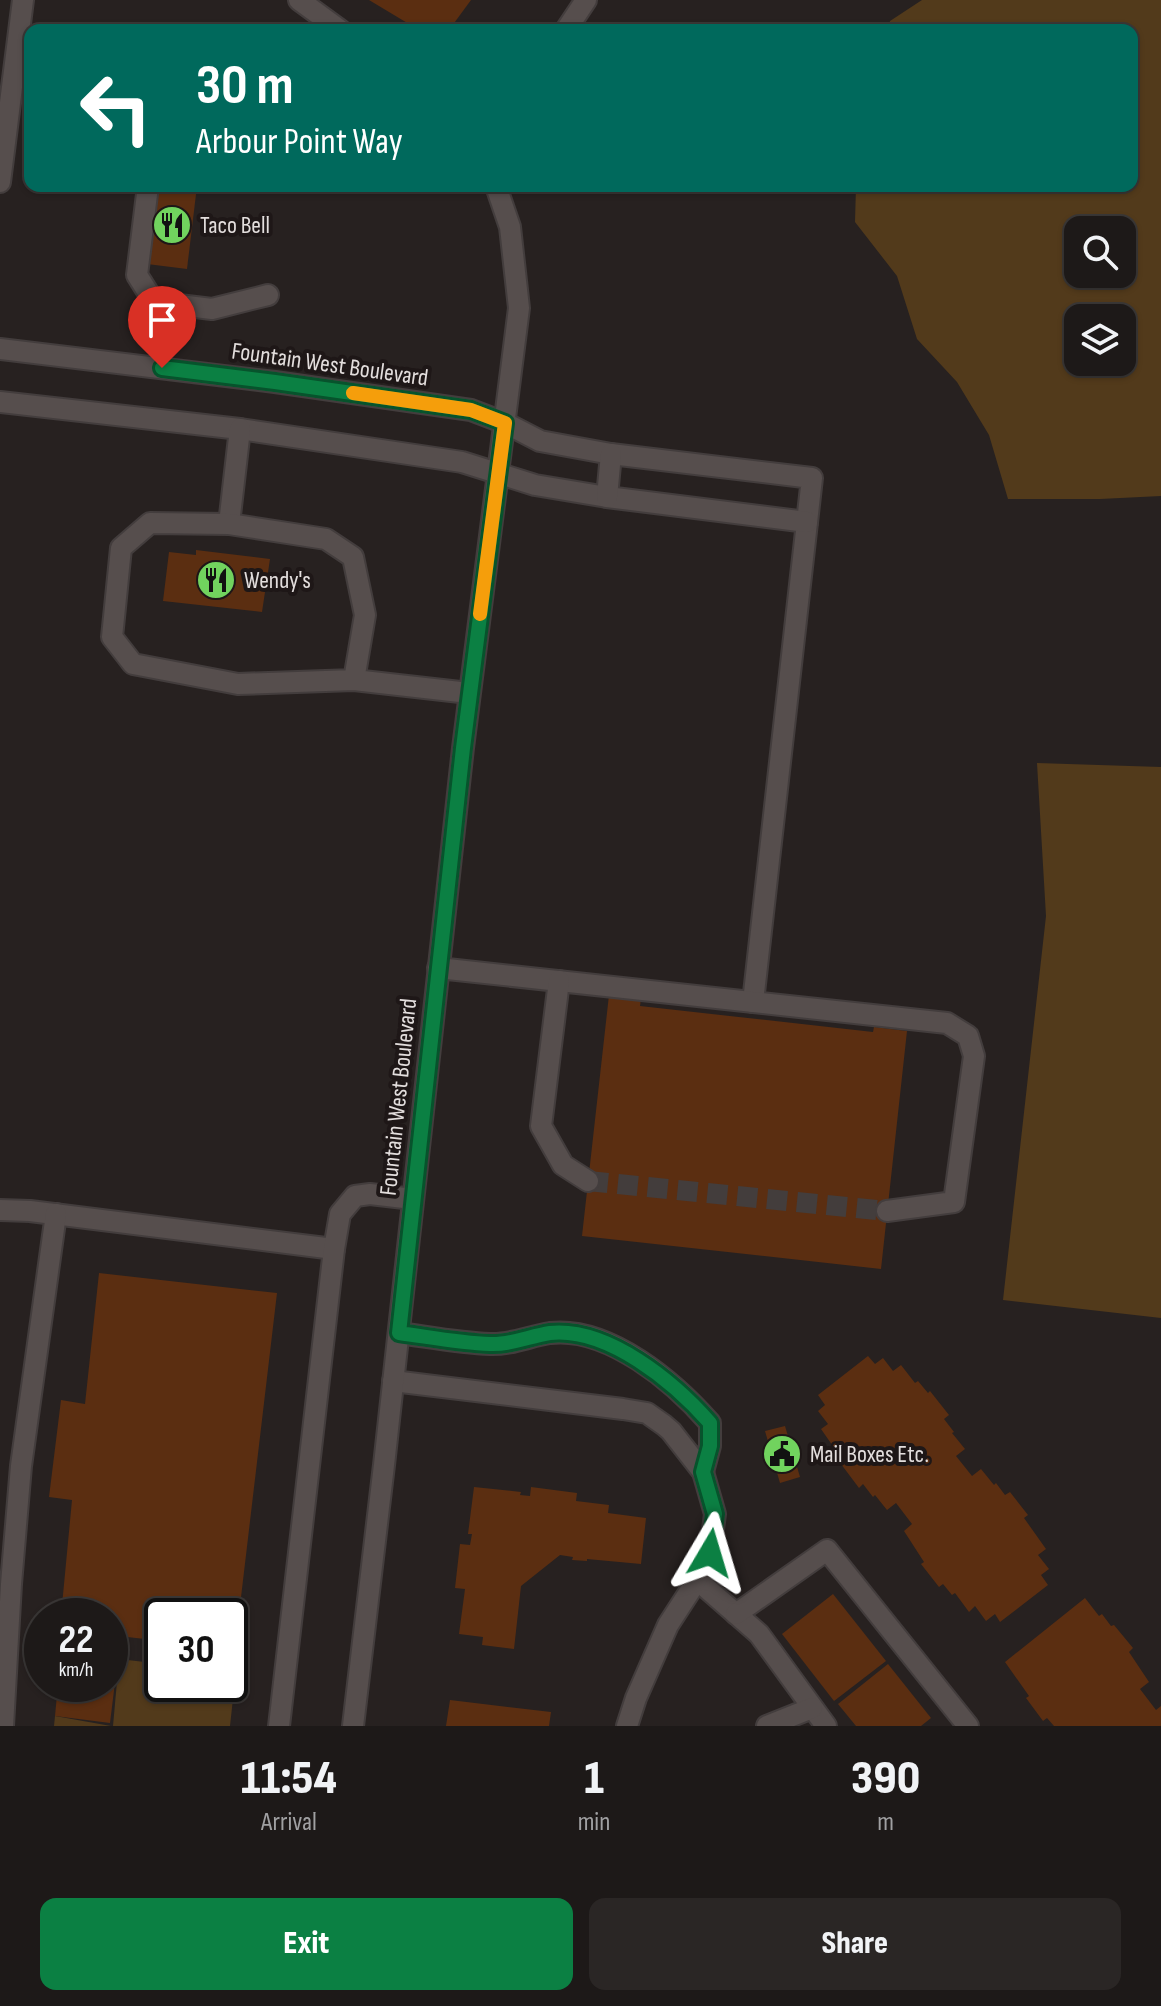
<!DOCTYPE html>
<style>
body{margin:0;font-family:"Sofia Sans Condensed",sans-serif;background:#2a2625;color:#f1f3f6;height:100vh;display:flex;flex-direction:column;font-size:30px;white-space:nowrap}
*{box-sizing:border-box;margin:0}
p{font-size:26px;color:#a0a0a2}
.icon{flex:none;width:44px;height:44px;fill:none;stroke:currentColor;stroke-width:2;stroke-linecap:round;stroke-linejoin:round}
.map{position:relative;height:1726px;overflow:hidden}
.details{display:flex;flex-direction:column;background:#1d1918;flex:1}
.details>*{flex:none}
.banner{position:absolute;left:24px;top:24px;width:1114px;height:168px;border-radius:16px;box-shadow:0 2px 6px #0004,0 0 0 2px #3b3837;background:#00695c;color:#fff;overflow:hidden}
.fabs{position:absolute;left:1064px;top:216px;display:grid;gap:16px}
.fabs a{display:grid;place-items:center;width:72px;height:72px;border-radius:16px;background:#1d1918;box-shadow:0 2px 6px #0004,0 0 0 2px #3b3837;font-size:40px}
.speed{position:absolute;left:24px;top:1598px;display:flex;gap:16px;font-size:40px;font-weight:700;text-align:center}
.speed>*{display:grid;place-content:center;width:104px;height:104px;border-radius:50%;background:#1d1918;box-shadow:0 2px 6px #0004,0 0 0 2px #3b3837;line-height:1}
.speed small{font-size:20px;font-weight:400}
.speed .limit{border:4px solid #111;border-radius:12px;background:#fff;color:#111}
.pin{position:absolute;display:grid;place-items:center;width:68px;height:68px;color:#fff;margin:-82px -34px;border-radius:50% 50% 50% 0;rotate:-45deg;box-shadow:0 0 8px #0007}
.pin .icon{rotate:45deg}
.me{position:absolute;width:88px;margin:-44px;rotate:7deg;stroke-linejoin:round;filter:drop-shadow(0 0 6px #0008)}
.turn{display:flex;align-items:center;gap:28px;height:168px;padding:0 40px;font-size:36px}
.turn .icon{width:104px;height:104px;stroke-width:2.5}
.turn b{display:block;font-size:56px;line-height:68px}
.eta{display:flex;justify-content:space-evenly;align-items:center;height:136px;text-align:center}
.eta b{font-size:48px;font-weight:800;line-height:56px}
.cta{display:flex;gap:16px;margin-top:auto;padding:16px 40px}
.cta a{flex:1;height:92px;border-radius:16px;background:#0b8043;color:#fff;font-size:32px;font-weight:800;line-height:92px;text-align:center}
.cta a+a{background:#2a2625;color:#f1f3f6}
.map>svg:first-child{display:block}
</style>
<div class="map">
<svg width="1161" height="1726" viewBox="0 0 1161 1726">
<rect width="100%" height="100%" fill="#272120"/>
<!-- green -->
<g fill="#523a1b" fill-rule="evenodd">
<path d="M922,0H1161V496L1100,499H1008L989,435L957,382L917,339L897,276L855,222L856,186H1132V30H888L890,21ZM1078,230H1122V274H1078ZM1122,318V362H1078V318Z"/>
<polygon points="1037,763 1161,767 1161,1318 1003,1300 1046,916"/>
<polygon points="119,1659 162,1664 162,1684 230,1684 230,1670 236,1671 230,1726 113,1726"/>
<polygon points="55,1716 111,1726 54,1726"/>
</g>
<!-- building -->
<g fill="#5b2e11">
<polygon points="369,0 471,0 449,30 419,30"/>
<polygon points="157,186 197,186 187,269 147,264"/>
<polygon points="196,550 270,559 262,612 163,601 169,552 196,555"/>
<polygon points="609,995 641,999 640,1006 873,1032 874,1027 907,1031 881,1269 582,1236"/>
<polygon points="99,1273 277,1293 235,1648 230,1647 230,1616 162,1616 162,1641 110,1635 110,1616 61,1616 72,1500 49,1497 61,1400 85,1404"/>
<polygon points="868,1356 875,1364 883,1358 893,1371 901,1365 915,1383 918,1381 928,1393 930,1391 949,1415 944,1419 954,1432 952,1433 965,1449 956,1456 972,1476 981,1469 994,1485 996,1483 1005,1495 1010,1492 1028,1515 1024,1518 1046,1549 1038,1555 1049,1569 1041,1575 1048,1585 1000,1622 995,1614 986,1621 975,1606 969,1612 955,1593 952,1595 943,1584 939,1587 921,1564 924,1562 904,1531 912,1524 896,1503 887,1510 875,1495 873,1497 863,1484 859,1488 841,1464 844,1462 821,1429 828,1424 818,1411 825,1405 818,1395"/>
<polygon points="785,1426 800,1477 780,1483 765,1431"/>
<polygon points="474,1487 521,1492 520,1495 530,1496 531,1487 577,1493 576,1501 609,1505 608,1513 646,1518 641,1564 587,1559 587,1561 572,1560 573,1557 560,1555 521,1586 514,1649 482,1645 483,1637 459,1634 465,1589 455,1588 460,1544 470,1545 472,1534 468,1534"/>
<polygon points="833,1594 886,1661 834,1701 782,1634"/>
<polygon points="1085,1598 1099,1616 1102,1614 1111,1626 1114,1625 1133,1648 1129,1652 1149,1682 1140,1689 1156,1710 1161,1706 1161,1726 1054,1726 1047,1718 1043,1721 1026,1698 1029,1696 1005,1662"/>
<polygon points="888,1664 931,1718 921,1726 856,1726 838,1704"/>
<polygon points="110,1665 117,1666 110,1723 55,1716 58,1684 110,1684"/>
<polygon points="450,1700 551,1712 549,1726 446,1726"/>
</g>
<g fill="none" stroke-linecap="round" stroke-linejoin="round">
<!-- minor-tunnel -->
<polyline stroke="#433d3c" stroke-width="20" stroke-dasharray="20 10" stroke-linecap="butt" points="588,1181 887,1211"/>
<!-- minor casing -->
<g stroke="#433d3d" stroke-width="24">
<g id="minor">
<polyline points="299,0 340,30"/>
<polyline points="566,30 586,0"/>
<polyline points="0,182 23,0"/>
<polyline points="148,186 137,275 154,302 212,309 268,295"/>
<polyline points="0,349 275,382 471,410 505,423 540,441 611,454 812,478 753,1002"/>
<polyline points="0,402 240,429 462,462 535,485 607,497 807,522"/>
<polyline points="607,497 611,454"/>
<polyline points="229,524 240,429"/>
<polyline points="354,680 365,615 353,557 326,539 229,524 150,523 121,548 112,637 133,664 238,684 354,680 469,693"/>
<polyline points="438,968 947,1023 968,1036 974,1056 954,1202 887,1211"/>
<polyline points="559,981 541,1126 563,1165 588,1181"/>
<polyline points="0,1210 30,1211 334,1249"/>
<path d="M393,1381L623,1409L647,1413L664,1425L671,1431L703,1472L710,1446V1423C674,1382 609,1326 550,1333C530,1336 511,1345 490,1344C459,1343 429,1337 399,1333"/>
<polyline points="696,1579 759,1634 826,1726"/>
<polyline points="736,1614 827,1550 968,1726"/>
<polyline points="3,1726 11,1584 21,1466 56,1214"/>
<polyline points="279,1726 334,1249 340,1214 355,1196 370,1194 413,1199"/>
<polyline points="353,1726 384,1465 463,748 519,308 510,227 496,186"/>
<polyline points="627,1726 636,1698 668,1625 690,1591 710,1553 715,1514 703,1472"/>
<polyline points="767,1726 812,1708"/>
</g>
</g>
<!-- minor -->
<use href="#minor" stroke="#564e4d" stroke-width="20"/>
</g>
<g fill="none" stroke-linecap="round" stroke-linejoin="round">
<!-- route casing -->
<g stroke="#07532c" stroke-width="20">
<path id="route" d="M162,368L275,382L471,410L505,423L463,748L399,1333C429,1337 459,1343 490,1344C511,1345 530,1336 550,1333C608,1327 674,1382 710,1423V1446L703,1472L715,1514L710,1553"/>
</g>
<!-- route -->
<use href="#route" stroke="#0b8043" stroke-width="14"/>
<!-- slow -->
<polyline stroke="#f59e0b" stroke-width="14" points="353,393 471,410 505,423 480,614"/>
</g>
<!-- icons -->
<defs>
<g id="restaurant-disc" transform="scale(2)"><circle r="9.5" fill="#71d35e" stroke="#1e1717"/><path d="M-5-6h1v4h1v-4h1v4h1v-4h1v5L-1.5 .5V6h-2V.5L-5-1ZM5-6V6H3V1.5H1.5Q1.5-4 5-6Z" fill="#111"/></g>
<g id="civic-disc" transform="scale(2)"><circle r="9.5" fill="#71d35e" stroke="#1e1717"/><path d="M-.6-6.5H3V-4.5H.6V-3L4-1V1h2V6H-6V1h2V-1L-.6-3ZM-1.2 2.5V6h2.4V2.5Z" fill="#111"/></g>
</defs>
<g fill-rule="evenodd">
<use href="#restaurant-disc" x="172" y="225"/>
<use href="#restaurant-disc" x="216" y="580"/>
<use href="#civic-disc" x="782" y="1454"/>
</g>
<g text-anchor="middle" stroke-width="8" stroke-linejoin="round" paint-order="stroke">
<!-- poi labels -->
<g font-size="24" fill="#e3dedd" stroke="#1e1717" text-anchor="start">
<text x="200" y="233">Taco Bell</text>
<text x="244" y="588">Wendy's</text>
<text x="810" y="1462">Mail Boxes Etc.</text>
</g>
<!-- street labels -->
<g font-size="24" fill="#e3dedd" stroke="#1e1717">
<text transform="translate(330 364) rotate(8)" y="8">Fountain West Boulevard</text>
<text transform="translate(398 1097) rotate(-84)" y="8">Fountain West Boulevard</text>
</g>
</g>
</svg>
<div class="fabs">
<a><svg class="icon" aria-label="search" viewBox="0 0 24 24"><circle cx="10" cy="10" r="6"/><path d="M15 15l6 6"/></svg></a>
<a><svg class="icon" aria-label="layers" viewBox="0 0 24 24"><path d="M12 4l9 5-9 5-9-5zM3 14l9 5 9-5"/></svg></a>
</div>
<div class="speed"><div>22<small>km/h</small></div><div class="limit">30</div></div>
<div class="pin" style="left:162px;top:368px;background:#d93025"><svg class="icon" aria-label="arrive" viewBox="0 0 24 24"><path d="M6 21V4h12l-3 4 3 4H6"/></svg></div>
<svg class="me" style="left:710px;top:1553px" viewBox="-20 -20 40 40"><path d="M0-17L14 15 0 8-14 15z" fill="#0b8043" stroke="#fff" stroke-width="4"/></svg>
<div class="banner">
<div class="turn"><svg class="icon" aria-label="left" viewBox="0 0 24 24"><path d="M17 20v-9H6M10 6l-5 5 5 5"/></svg><div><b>30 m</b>Arbour Point Way</div></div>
</div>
</div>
<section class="details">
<div class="eta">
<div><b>11:54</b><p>Arrival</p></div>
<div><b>1</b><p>min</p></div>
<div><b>390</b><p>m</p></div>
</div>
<div class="cta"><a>Exit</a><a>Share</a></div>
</section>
